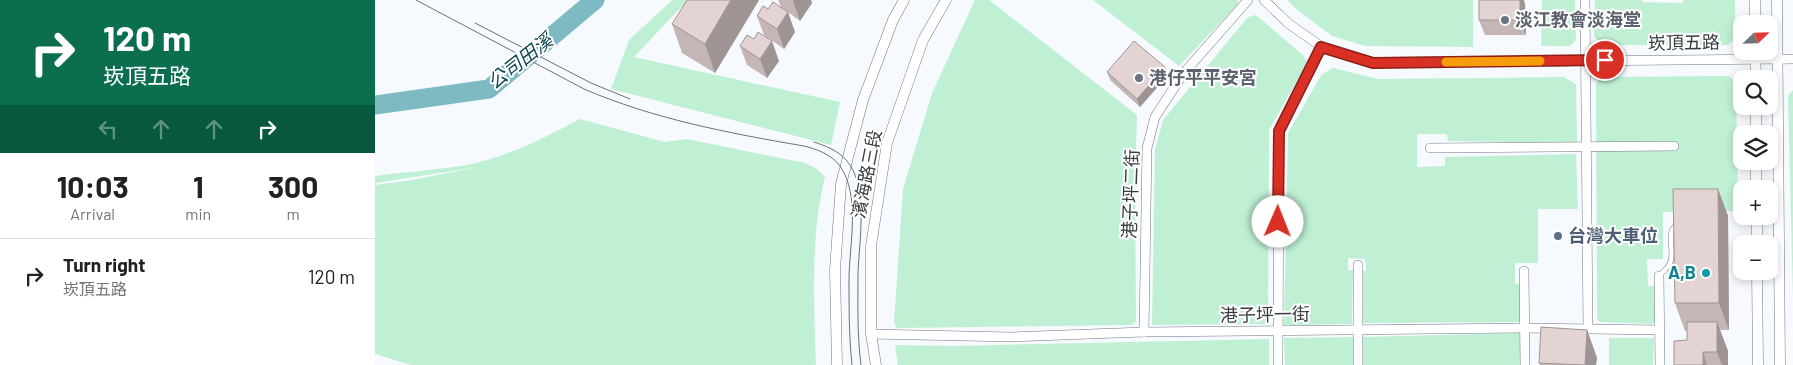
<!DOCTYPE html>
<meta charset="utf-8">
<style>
body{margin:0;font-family:Barlow,"Noto Sans TC",sans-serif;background:#f6f6f6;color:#202124;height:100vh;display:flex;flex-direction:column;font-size:19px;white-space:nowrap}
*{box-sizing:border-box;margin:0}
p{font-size:16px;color:#757577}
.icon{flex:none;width:28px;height:28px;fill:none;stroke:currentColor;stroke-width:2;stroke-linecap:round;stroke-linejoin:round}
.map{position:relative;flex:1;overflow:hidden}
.side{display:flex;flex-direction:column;background:#fff;width:375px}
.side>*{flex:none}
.banner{background:#0b6e4f;color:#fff;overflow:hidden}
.needle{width:32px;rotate:67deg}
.fabs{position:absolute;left:1358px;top:15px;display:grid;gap:10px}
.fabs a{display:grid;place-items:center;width:45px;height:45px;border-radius:10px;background:#fff;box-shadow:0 2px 8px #0003;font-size:25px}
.pin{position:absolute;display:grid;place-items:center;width:42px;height:42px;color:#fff;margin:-21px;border:2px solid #fff;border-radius:50%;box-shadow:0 1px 5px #0007}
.me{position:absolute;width:55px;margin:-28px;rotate:1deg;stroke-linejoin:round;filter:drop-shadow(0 0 4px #0008)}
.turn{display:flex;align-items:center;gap:18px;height:105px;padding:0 20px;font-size:22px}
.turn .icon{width:65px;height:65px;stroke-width:2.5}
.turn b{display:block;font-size:35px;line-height:42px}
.lanes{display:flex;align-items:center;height:48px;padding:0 20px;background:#0003;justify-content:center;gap:25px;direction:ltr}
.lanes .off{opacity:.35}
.eta{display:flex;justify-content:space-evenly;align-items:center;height:85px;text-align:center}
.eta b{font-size:30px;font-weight:700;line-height:35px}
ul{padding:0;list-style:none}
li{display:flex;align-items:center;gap:15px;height:75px;padding:0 20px;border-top:1px solid #e0e0e0}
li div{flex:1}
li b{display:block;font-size:19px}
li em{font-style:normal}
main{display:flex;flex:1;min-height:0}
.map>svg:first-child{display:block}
</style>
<main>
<section class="side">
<div class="banner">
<div class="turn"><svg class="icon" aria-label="right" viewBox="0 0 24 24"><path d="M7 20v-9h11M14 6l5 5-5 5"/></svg><div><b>120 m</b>崁頂五路</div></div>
<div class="lanes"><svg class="icon off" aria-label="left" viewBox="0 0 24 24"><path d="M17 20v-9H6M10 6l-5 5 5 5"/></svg><svg class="icon off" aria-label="ahead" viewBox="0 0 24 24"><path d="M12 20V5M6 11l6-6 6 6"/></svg><svg class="icon off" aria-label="ahead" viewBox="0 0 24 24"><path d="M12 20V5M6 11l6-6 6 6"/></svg><svg class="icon" aria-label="right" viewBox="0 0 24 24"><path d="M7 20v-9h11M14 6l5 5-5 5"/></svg></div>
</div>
<div class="eta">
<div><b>10:03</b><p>Arrival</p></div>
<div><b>1</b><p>min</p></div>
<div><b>300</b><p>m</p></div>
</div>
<ul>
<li><svg class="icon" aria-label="right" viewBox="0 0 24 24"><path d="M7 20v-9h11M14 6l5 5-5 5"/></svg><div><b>Turn right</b><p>崁頂五路</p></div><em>120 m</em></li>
</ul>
</section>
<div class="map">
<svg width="1418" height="365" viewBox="0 0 1418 365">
<rect width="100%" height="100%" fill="#f6fafe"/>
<!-- green -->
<g fill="#bff0d4">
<polygon points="297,0 313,0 259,57 465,102 456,145 236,89 254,40"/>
<polygon points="600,0 614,0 762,115 760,185 761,321 757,325 522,328 519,323 528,189 557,93"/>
<polygon points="718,0 863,0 863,4 804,66"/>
<polygon points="912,0 1098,0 1098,47 990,46 957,36 921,9"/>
<polygon points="1167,0 1200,0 1201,40 1195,46 1166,46"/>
<polygon points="1220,0 1267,0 1268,2 1308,3 1308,0 1360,0 1360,38 1353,45 1227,45 1219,36"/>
<polygon points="881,15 929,56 932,63 894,130 893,324 777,325 780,150 788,120 873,17"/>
<polygon points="958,68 1003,79 1189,77 1201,84 1202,143 1073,141 1072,134 1042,134 1042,167 1070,166 1070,157 1201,154 1203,209 1163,209 1163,263 1140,263 1140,284 1146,283 1145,322 987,323 987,271 991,271 990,259 973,258 973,270 978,270 977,324 909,325 913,133 947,74"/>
<polygon points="1354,76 1361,83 1363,211 1288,212 1288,259 1272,259 1273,286 1279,286 1280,322 1277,324 1225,322 1222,319 1221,84 1226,77"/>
<polygon points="1418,90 1418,298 1413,96"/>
<path d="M205,119L290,142L312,139L430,163L442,169L450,177C435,237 439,304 441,365H36L0,354V185L37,180L103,167L0,183V176C30,172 61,170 92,165C132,157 169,138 205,119Z"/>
<polygon points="1146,333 1146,365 988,365 988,337"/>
<polygon points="978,337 979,365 910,365 909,338"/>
<polygon points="1234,338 1279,338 1278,365 1234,365"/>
<polygon points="894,339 894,365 523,365 520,345 578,346"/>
</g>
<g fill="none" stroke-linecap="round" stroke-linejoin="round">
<!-- river -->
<polyline stroke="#7dbac3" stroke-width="19" points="0,105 114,89 220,0"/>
<!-- service casing -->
<g stroke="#6f7880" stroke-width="5.5">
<path id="service" d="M1284,276C1288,272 1293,268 1295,263C1301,250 1289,235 1302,224"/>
</g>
<!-- minor casing -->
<g stroke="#6f7880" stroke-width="10">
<g id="minor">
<polyline points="889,0 914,24 947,47 997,63 1418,59"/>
<polyline points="1210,0 1213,329"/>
<polyline points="1055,148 1299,146"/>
<polyline points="983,265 983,365"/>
<polyline points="1149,271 1150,365"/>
<polyline points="1284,276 1285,365"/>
<polyline points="769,332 772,148 780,117 808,74 873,0"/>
<polyline points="496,334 637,337 769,332 1150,328 1284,330"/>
<polyline points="903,365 904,131 947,47"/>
</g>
</g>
<!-- tertiary casing -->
<g stroke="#6f7880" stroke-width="11">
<g id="tertiary">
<polyline points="1380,0 1380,24"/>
<polyline points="1402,0 1405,365"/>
<polyline points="1380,51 1381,79"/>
<polyline points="1381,106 1381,134"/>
<polyline points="1381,161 1381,189"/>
<polyline points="1382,216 1382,244"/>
<polyline points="1382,271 1383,365"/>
<polyline points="462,365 460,270 466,184 488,100 518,20 529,0"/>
<polyline points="501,365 496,334 496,246 512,143 548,40 571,0"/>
</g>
</g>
<!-- service -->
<use href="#service" stroke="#fff" stroke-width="4.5"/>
<!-- minor -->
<use href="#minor" stroke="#fff" stroke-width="9"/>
<!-- tertiary -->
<use href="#tertiary" stroke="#fff" stroke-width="10"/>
<!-- tram -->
<g stroke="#6d7174" stroke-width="1">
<path d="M41,0L209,89C279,119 353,133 429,146C442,149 457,155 465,166C486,196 474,246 474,280C474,308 474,337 477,365"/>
<polyline points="100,23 216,83 255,99"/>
<path d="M439,142C451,146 464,151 472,161C494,187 484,242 483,273C483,304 482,335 486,365"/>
</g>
</g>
<!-- wall -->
<g fill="#c3b6b5">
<polygon points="384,0 340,73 307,53 297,24"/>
<polygon points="403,0 436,0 437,3 425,21 406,7"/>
<polygon points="1150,4 1151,35 1110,35 1104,20"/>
<polygon points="382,16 420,32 409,49 389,35"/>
<polygon points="365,46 404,61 392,78 372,65"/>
<polygon points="790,67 793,75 765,107 735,80 732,72"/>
<polygon points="1343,189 1353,216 1354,330 1345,330 1353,351 1353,365 1299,365 1312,340 1312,331 1310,331 1300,303"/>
<polygon points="1212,330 1222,358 1221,365 1165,365 1164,363"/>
</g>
<!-- shaded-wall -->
<g fill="#9f9494">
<polygon points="356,0 384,0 340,73 330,44"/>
<polygon points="419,0 436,0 437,3 425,21 418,1"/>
<polygon points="1145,0 1149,0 1150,4 1151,35 1145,20"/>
<polygon points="413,12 420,32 409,49 402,29"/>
<polygon points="397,41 404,61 392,78 385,59"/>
<polygon points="790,67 793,75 765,107 762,99"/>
<polygon points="1343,189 1353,216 1354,330 1344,303"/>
<polygon points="1342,322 1353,351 1353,365 1347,365 1342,352"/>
<polygon points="1212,330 1222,358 1221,365 1210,365"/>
<polygon points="1328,352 1332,365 1328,365"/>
</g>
<!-- building -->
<g fill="#e3d4d3" stroke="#9f9494">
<polygon points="312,0 356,0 330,44 297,24"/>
<rect x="1104" y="0" width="41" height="20"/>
<polygon points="398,2 413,12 402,29 382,16 388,6 393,9"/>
<polygon points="383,32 397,41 385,59 365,46 372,35 379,39"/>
<polygon points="759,41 790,67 762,99 732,72"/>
<polygon points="1298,189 1343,189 1344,303 1300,303"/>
<polygon points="1312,322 1342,322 1342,352 1328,352 1328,365 1299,365 1299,341 1312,340"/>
<polygon points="1166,327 1212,330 1210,365 1164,363"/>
</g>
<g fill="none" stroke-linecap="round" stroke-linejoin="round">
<!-- route casing -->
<g stroke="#8d1f18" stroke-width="12">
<polyline id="route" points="903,222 904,131 946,47 998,63 1230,60"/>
</g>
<!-- route -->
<use href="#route" stroke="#d93025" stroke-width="9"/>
<!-- slow -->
<polyline stroke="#f59e0b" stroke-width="9" points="1071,62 1165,61"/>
</g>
<!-- markers -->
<g fill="#6b7280" stroke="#fff" stroke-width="2">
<circle cx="1130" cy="20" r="5"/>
<circle cx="764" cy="78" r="5"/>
</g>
<circle fill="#5c6f8a" stroke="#fff" stroke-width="2" cx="1183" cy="236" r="5"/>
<circle fill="#0f9aa8" stroke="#fff" stroke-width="2" cx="1331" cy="273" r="5"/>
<g text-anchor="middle" stroke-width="4" stroke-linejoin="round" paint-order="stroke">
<!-- worship labels -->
<g font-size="18" font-weight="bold" fill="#5b616d" stroke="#fff" text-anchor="start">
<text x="1140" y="26">淡江教會淡海堂</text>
<text x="774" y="84">港仔平平安宮</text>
</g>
<!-- street labels -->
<g font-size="18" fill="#383c3f" stroke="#fff">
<text transform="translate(1309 43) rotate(-1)" y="6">崁頂五路</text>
<text transform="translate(492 174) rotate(-79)" y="6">濱海路三段</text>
<text transform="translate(756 194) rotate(-88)" y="6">港子坪二街</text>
<text transform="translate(890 315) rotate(-1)" y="6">港子坪一街</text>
</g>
<!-- service labels -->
<g font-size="18" font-weight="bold" fill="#4e5e75" stroke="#fff" text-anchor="start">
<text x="1193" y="242">台灣大車位</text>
</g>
<!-- culture labels -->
<g font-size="18" font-weight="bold" fill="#0d838f" stroke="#fff" text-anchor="end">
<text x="1321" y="279">A,B</text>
</g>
<!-- water labels -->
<g font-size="19" font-style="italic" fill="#0f474e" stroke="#fff">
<text transform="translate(145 61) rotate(-38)" y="7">公司田溪</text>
</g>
</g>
</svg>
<div class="fabs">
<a><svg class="needle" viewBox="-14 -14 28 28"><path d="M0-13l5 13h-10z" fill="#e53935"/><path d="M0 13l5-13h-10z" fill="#757577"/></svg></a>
<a><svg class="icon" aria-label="search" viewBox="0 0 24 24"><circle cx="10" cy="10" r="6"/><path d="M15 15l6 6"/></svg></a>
<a><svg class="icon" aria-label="layers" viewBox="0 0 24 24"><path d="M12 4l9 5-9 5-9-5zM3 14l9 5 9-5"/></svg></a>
<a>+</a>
<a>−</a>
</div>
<div class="pin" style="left:1230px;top:60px;background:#d93025"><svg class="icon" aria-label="arrive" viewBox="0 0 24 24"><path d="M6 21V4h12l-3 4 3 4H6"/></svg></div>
<svg class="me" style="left:903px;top:222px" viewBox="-20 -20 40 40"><circle r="19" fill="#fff"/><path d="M0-13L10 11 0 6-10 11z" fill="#d93025"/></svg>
</div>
</main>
